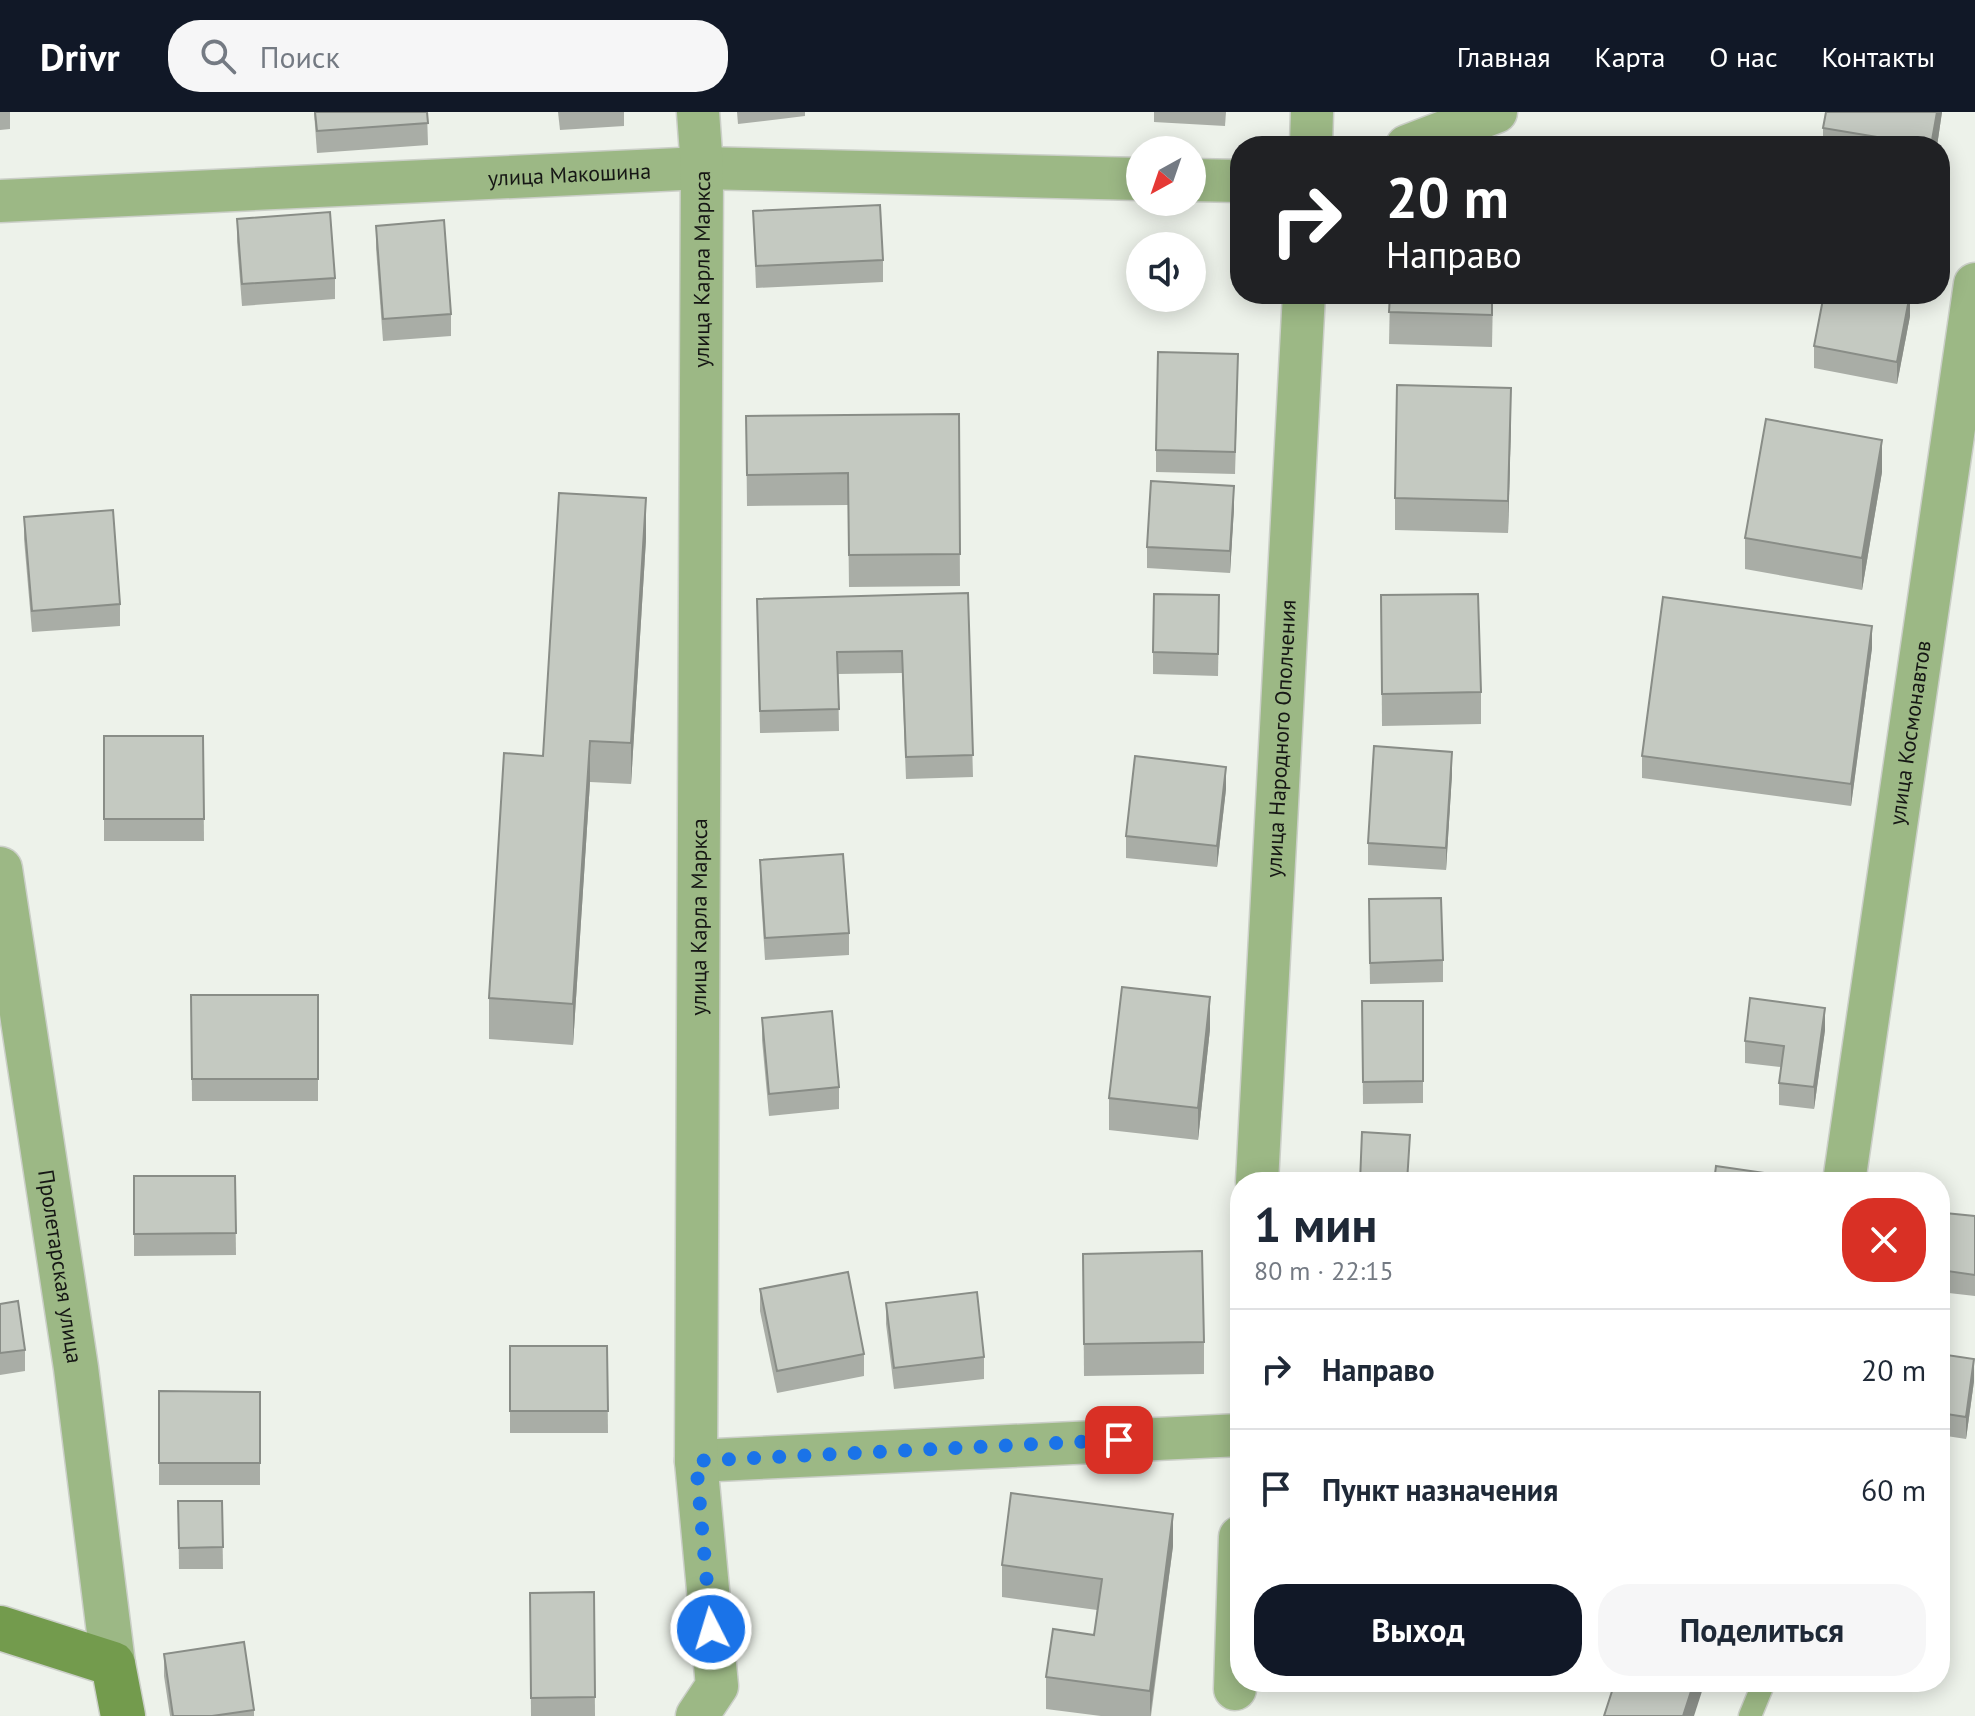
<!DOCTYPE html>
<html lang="ru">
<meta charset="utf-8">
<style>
body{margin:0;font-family:"PT Sans",sans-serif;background:#f6f6f7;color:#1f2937;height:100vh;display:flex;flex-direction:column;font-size:30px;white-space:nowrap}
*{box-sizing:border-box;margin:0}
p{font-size:26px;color:#747a83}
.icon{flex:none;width:44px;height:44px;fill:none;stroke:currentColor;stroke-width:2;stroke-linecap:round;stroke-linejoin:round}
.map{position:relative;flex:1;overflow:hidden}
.side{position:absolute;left:1230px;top:1060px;width:720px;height:520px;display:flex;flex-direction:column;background:#fff;border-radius:32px;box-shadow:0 4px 20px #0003}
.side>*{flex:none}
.banner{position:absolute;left:1230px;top:24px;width:720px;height:168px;border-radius:32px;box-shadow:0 4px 20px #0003;background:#202124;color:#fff;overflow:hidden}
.needle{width:52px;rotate:220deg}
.fabs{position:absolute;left:1126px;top:24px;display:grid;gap:16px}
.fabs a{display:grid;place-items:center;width:80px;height:80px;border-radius:50%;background:#fff;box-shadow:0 4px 20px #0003;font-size:40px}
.pin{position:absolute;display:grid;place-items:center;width:68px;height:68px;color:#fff;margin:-34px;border-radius:16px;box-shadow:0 4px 12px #0006}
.me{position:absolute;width:88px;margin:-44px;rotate:355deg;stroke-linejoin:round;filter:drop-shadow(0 0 6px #0008)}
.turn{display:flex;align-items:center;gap:28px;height:168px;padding:0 24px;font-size:36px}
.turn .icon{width:104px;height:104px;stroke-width:2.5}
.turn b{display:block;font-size:56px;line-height:68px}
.round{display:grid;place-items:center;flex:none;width:84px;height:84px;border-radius:32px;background:#f6f6f7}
.headline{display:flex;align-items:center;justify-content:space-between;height:136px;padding:0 24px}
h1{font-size:48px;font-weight:700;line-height:60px}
.primary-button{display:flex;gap:16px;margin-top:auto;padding:16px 24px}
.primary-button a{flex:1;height:92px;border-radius:32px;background:#111827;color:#fff;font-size:32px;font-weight:700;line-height:92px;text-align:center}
.primary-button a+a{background:#f6f6f7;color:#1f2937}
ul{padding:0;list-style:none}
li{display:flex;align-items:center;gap:24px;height:120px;padding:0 24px;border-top:2px solid #e0e1e3}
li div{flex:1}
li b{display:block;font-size:30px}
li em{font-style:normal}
header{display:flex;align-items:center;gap:48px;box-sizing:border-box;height:112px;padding:0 40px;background:#111827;color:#fff}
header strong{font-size:38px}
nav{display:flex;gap:44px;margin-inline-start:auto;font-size:28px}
.search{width:560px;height:72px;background:#f6f6f7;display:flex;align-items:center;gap:20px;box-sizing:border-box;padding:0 28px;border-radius:32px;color:#747a83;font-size:30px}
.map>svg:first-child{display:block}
</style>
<header>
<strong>Drivr</strong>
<div class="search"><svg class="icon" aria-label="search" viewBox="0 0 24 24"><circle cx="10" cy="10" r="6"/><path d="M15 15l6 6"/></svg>Поиск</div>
<nav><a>Главная</a><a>Карта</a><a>О нас</a><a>Контакты</a></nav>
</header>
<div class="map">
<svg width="1975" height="1604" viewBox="0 0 1975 1604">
<rect width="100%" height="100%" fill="#edf2ea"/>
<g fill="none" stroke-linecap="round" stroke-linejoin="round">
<!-- service casing -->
<g stroke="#cbcfc8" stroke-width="25">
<polyline id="service" points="1750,1604 1764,1570"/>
</g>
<!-- minor casing -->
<g stroke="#cbcfc8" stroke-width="45">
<g id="minor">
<polyline points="1311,34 1312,0"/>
<polyline points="1407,34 1496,0"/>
<polyline points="1192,68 1240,69"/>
<path id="s1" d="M0,89L702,56L1140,67"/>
<path id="s2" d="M1257,1070L1304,182"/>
<path id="s3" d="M1844,1070L1975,172"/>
<polyline points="696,1349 1240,1323"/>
<polyline points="1235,1577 1240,1425"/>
<path id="s4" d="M697,1604L717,1574L696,1349L702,56L698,0"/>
</g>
</g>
<!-- tertiary casing -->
<g stroke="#cbcfc8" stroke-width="47">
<g id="tertiary">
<path id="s5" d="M0,757L76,1256L113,1552"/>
</g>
</g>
<!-- secondary casing -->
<g stroke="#cbcfc8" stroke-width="47">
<polyline id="secondary" points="0,1516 113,1552 123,1604"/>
</g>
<!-- service -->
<use href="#service" stroke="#9cb885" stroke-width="22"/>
<!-- minor -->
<use href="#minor" stroke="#9cb885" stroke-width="42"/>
<!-- tertiary -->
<use href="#tertiary" stroke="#9cb885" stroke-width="44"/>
<!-- secondary -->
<use href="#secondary" stroke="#739b4d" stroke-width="44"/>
</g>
<!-- wall -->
<g fill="#a9ada6">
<polygon points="0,0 10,0 10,17 0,18"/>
<polygon points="314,0 427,0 428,33 317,41"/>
<polygon points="558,0 624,0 624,14 560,18"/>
<polygon points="737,0 805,0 805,4 738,12"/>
<polygon points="1154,0 1226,0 1225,14 1154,10"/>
<polygon points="1826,0 1942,0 1937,34 1823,34 1823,16"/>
<polygon points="753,99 883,148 883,170 756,176"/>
<polygon points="237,107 335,166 335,187 242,194 237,129"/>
<polygon points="376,114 451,202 451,224 383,229 376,136"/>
<polygon points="1390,182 1493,182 1492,235 1389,232"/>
<polygon points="1910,204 1897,272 1814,256 1814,234"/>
<polygon points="1238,263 1235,362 1156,360 1156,338"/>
<polygon points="959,302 960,474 849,475 848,393 747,394 746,304"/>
<polygon points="1511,308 1508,421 1395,418 1395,386"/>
<polygon points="1882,360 1862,478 1745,457 1745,426"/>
<polygon points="1234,396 1230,461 1147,456 1147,435"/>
<polygon points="24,405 120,492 120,514 32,520 24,427"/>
<polygon points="646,427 631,672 590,670 573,933 489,927 489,886 543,644"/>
<polygon points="968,481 973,665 906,667 902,561 838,562 839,619 760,621 757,487"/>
<polygon points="1381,483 1481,580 1481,612 1382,614"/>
<polygon points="1219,505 1218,564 1153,562 1153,540"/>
<polygon points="1872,536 1851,694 1642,666 1642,644"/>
<polygon points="104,624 203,624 204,729 104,729"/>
<polygon points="1452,662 1446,758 1368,753 1368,731"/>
<polygon points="1226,677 1217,755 1126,746 1126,724"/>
<polygon points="760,748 849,821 849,843 765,848 760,770"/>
<polygon points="1369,809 1443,848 1443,870 1370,872"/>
<polygon points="191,883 318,883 318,989 192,989"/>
<polygon points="1362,889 1423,889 1423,991 1363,992"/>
<polygon points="762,906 839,975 839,997 769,1004 762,928"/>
<polygon points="1210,917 1198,1028 1109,1018 1109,986"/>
<polygon points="1825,918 1814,997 1779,993 1779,971 1781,955 1745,951 1745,929"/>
<polygon points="134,1064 235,1064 236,1143 134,1144"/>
<polygon points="1975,1104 1975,1184 1940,1180 1940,1139"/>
<polygon points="1083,1142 1204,1230 1204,1262 1084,1264"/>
<polygon points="760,1177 864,1242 864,1264 777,1281 760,1199"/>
<polygon points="886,1191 984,1245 984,1267 894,1277 886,1212"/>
<polygon points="0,1192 25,1238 25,1259 0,1263"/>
<polygon points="510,1234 607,1234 608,1321 510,1321"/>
<polygon points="1940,1242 1974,1269 1966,1327 1940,1323"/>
<polygon points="159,1279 260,1280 260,1373 159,1373"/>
<polygon points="178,1389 222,1389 223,1457 179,1457"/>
<polygon points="1173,1434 1151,1604 1101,1604 1046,1597 1046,1565 1094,1523 1097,1498 1002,1485 1002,1453"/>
<polygon points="594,1480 595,1604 531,1604 530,1481"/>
<polygon points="164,1542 254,1598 254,1604 170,1604 164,1564"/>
</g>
<!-- shaded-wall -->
<g fill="#898d87">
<polygon points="1937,0 1942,0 1937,34 1931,34"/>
<polygon points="1910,182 1910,204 1897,272 1897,250"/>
<polygon points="1511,276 1511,308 1508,421 1508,389"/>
<polygon points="1882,328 1882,360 1862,478 1862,446"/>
<polygon points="1234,374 1234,396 1230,461 1230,439"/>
<polygon points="646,386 646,427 631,672 631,631"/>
<polygon points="1872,514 1872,536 1851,694 1851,672"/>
<polygon points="590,629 590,670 573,933 573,892"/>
<polygon points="1452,640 1452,662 1446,758 1446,736"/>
<polygon points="1226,655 1226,677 1217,755 1217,734"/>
<polygon points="1210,885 1210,917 1198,1028 1198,996"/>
<polygon points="1825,896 1825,918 1814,997 1814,975"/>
<polygon points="1974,1247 1974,1269 1966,1327 1966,1305"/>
<polygon points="1173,1402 1173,1434 1150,1604 1150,1579"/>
<polygon points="1694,1570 1705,1570 1694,1604 1683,1604"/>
</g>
<!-- building -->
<g fill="#c4c9c1" stroke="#898d87" stroke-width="2">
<polygon points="315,0 427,0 428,11 317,19"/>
<polygon points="1826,0 1937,0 1931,34 1823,16"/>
<polygon points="880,93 883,148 756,154 753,99"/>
<polygon points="330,100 335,166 242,172 237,107"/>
<polygon points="444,108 451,202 383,207 376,114"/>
<polygon points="1390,182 1492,182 1492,203 1389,200"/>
<polygon points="1824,182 1910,182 1897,250 1814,234"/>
<polygon points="1158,240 1238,242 1235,340 1156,338"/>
<polygon points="1397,273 1511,276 1508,389 1395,386"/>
<polygon points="959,302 960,442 849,443 848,361 747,363 746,304"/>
<polygon points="1766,307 1882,328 1862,446 1745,426"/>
<polygon points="1151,369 1234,374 1230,439 1147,435"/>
<polygon points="559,381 646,386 631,631 590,629 573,892 489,886 504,641 543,644"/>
<polygon points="113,398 120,492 32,499 24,405"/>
<polygon points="968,481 973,643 906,645 902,539 837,540 839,597 760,599 757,487"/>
<polygon points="1154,482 1219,483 1218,542 1153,540"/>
<polygon points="1478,482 1481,580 1382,582 1381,483"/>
<polygon points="1663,485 1872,514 1851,672 1642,644"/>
<polygon points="104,624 203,624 204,707 104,707"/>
<polygon points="1374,634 1452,640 1446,736 1368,731"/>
<polygon points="1135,644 1226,655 1217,734 1126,724"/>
<polygon points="843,742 849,821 765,826 760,748"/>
<polygon points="1441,786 1443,848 1370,851 1369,787"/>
<polygon points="1122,875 1210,885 1198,996 1109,986"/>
<polygon points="191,883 318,883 318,967 192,967"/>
<polygon points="1750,886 1825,896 1814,975 1779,971 1784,934 1745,929"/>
<polygon points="1362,889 1423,889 1423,969 1363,970"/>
<polygon points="832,899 839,975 769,982 762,906"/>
<polygon points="1362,1020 1410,1023 1407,1070 1360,1070"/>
<polygon points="1716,1054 1827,1070 1714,1070"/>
<polygon points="134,1064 235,1064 236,1121 134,1122"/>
<polygon points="1945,1101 1975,1104 1975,1163 1940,1158 1940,1139"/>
<polygon points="1202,1139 1204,1230 1084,1232 1083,1142"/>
<polygon points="848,1160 864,1242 777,1259 760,1177"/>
<polygon points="977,1180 984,1245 894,1256 886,1191"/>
<polygon points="18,1189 25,1238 0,1241 0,1192"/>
<polygon points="510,1234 607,1234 608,1299 510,1299"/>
<polygon points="1940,1242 1974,1247 1966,1305 1940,1301"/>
<polygon points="159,1279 260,1280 260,1351 159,1351"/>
<polygon points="1011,1381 1173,1402 1150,1579 1046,1565 1053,1517 1094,1523 1102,1467 1002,1453"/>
<polygon points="178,1389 222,1389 223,1435 179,1436"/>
<polygon points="594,1480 595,1585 531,1586 530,1481"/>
<polygon points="244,1530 254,1598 212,1604 173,1604 164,1542"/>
<polygon points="1615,1570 1694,1570 1683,1604 1604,1604"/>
</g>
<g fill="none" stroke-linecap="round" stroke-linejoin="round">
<!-- route -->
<polyline stroke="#1a73e8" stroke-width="14" stroke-dasharray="0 25.2" points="711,1517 696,1349 1119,1328"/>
</g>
<g text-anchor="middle" stroke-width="6" stroke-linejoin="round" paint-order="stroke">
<!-- street labels -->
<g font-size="22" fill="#161715" stroke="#fbfff8">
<text dy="8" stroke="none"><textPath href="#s1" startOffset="570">улица Макошина</textPath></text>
<text dy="8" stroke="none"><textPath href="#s4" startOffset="1454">улица Карла Маркса</textPath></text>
<text dy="8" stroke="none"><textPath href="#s3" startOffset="454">улица Космонавтов</textPath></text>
<text dy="8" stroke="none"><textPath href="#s2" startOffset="444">улица Народного Ополчения</textPath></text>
<text dy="8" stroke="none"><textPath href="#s4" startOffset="806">улица Карла Маркса</textPath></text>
<text dy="8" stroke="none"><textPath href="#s5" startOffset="402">Пролетарская улица</textPath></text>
</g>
</g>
</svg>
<div class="fabs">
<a><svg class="needle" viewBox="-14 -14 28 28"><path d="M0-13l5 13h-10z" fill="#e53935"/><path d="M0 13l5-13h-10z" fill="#747a83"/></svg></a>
<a><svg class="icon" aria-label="sound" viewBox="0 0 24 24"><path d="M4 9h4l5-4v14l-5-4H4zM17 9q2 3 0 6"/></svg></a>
</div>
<div class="pin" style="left:1119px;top:1328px;background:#d93025"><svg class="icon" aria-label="arrive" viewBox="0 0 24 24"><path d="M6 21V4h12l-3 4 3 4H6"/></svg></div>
<svg class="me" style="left:711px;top:1517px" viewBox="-20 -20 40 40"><circle r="17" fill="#1a73e8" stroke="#fff" stroke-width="3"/><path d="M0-11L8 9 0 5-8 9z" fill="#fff"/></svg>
<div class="banner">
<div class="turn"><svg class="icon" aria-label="right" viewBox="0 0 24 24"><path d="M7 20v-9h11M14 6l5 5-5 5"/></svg><div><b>20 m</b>Направо</div></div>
</div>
<section class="side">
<div class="headline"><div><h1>1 мин</h1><p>80 m · 22:15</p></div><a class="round" style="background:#d93025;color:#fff"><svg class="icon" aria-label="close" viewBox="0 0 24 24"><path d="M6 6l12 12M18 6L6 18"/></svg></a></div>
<ul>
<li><svg class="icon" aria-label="right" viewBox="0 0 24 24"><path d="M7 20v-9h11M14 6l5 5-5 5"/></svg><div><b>Направо</b></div><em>20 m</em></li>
<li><svg class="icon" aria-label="arrive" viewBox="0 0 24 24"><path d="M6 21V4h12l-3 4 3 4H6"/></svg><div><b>Пункт назначения</b></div><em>60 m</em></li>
</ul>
<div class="primary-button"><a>Выход</a><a>Поделиться</a></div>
</section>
</div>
